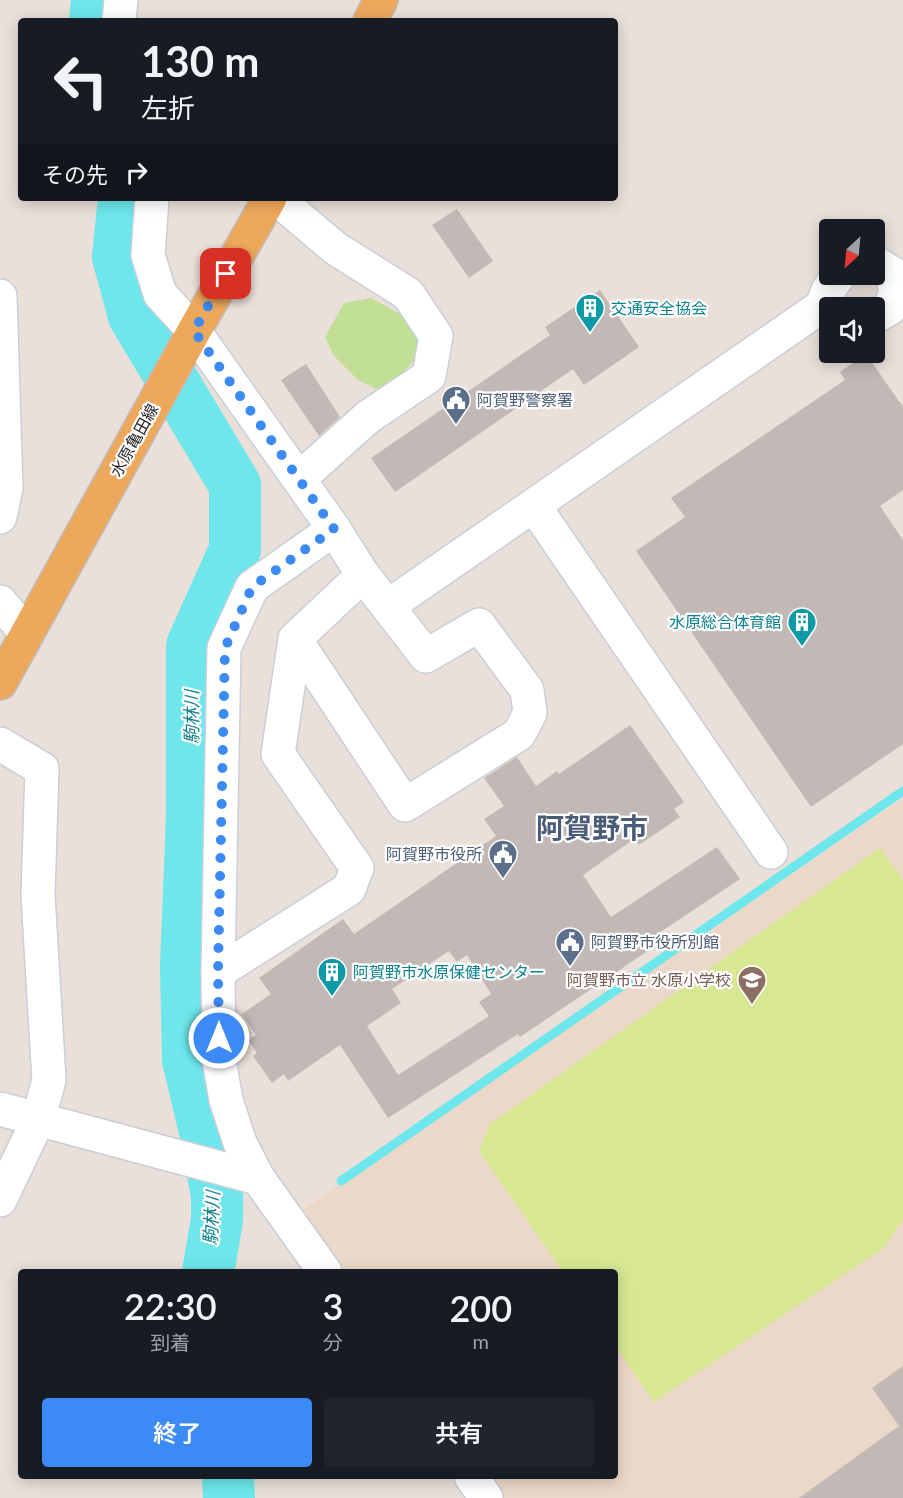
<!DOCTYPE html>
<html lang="ja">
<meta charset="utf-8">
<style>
body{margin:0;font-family:Lato,"Noto Sans JP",sans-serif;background:#20242c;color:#f1f3f6;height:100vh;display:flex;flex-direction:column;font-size:22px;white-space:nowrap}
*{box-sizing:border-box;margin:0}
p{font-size:20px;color:#9ea1a6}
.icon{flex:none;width:33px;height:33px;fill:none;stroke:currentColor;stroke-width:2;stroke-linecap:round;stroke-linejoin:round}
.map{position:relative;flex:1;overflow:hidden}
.panel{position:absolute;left:18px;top:1269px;width:600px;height:210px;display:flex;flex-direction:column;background:#171b24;border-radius:6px;box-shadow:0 3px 15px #0003}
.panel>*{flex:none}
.hud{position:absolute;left:18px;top:18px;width:600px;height:183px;border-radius:6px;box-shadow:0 3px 15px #0003;background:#171b24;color:#f1f3f6;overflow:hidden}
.needle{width:39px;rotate:206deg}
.buttons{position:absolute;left:819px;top:219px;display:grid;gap:12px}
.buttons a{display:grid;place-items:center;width:66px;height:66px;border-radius:6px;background:#171b24;box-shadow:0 3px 15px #0003;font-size:30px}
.pin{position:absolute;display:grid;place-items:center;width:51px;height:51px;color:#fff;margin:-26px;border-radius:12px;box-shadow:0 3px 9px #0006}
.me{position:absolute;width:66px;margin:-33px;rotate:0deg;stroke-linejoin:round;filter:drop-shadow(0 0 4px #0008)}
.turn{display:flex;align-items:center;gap:21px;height:126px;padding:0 24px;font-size:27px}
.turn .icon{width:78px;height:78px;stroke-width:2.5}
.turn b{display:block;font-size:42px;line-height:51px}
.then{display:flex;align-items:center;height:57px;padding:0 24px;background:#0003;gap:12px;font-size:22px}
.eta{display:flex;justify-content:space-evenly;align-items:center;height:102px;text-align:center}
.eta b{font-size:36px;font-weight:600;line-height:42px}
.button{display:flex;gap:12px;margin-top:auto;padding:12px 24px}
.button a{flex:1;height:69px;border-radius:6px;background:#3b8af5;color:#fff;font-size:24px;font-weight:600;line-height:69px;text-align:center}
.button a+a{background:#20242c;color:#f1f3f6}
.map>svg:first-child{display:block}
</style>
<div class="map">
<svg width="903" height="1498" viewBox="0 0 903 1498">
<rect width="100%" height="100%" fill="#eadfd9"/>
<!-- education -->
<polygon fill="#ecd8c8" points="903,798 903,1498 499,1498 484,1476 615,1476 615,1272 340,1272 298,1213"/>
<!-- green -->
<polygon fill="#c1e096" points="371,298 404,316 420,337 415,359 396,381 376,389 358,380 334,356 325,337 344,303"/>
<!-- pitch -->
<polygon fill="#d7e792" points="880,848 903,880 903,1219 885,1247 654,1402 615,1346 615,1272 563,1272 479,1151 490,1124"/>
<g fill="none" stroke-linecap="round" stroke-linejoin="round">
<!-- stream -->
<polyline stroke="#6de7eb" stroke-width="9" points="341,1181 903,791"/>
<!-- river -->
<g stroke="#6de7eb" stroke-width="52">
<polyline points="95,21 97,0"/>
<polyline points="124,198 118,257 134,316 235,485 235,550 192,646 192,815 186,967 188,1060 208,1144 217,1196 217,1220 208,1272"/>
<polyline points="228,1476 229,1498"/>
</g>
</g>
<!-- building -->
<g fill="#c2b9b6" fill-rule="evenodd">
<polygon points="457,209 493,261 469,278 432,225"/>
<polygon points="600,290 639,347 584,385 573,369 395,492 371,458 550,335 545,327"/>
<polygon points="866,354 903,407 903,490 880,506 903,540 903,744 811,807 636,551 685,517 671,498 845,380 840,372"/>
<polygon points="306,364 340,417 319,436 281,380"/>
<path d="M630,725L684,802L674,809L680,817L639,845L634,839L583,875L611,917L717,847L740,879L647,941L652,948L520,1037L518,1034L388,1118L340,1045L288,1081L284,1074L272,1083L253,1056L257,1053L248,1040L256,1035L242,1014L271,994L259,978L343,919L354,934L496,836L484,819L504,806L484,778L517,757L536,786L557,771L559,774ZM449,951L457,962L467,955L491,994L479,1002L489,1016L398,1075L367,1026L401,1003L392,989Z"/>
<polygon points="903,1366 903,1498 799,1498 899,1426 872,1388"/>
</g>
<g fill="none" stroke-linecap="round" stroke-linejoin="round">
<!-- minor casing -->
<g stroke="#c8cfda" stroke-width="36">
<g id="minor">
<polyline points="119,21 121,0"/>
<polyline points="152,198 148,255 160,294 194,331 334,529 252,587 224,648 218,972 219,1060 226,1100 240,1143 258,1178 325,1272"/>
<polyline points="276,198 335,248 408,294 436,336 429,376 368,417 299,479"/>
<polyline points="874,262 892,273 896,292 890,308 874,317"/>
<polyline points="0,296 6,488 0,517"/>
<polyline points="534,506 771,852"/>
<polyline points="0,602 27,634"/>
<polyline points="388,606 822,306 828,290 840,274"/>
<polyline points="295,639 405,805 519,734 530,713 527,690 479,625 426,656 363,575 334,529"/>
<polyline points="0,744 42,769 38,895 49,1080 38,1120 0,1200"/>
<polyline points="218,972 349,889 357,868 278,754 295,639 363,575"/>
<polyline points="0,1109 258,1178"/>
<polyline points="471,1476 486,1498"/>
</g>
</g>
<!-- major casing -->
<g stroke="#bebebe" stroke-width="36">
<g id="major">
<polyline points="370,21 381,0"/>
<polyline points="0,683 194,331 270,198"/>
</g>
</g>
<!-- minor -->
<use href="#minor" stroke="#fff" stroke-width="33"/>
<!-- major -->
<use href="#major" stroke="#eda85c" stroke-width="33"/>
</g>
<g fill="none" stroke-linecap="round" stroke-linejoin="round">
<!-- route -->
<polyline stroke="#3b8af5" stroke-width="10" stroke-dasharray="0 18" points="219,1038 218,972 225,648 252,587 334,529 194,331 226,274"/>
</g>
<!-- icons -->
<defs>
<g id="building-pin" transform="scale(1.5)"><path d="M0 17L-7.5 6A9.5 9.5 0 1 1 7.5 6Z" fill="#0f9aa8" stroke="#fff"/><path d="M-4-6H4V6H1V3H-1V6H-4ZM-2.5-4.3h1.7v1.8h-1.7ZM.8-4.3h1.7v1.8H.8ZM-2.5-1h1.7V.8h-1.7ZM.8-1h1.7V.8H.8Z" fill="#fff"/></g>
<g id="civic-pin" transform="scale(1.5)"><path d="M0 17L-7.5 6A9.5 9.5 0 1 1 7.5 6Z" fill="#5c6f8a" stroke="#fff"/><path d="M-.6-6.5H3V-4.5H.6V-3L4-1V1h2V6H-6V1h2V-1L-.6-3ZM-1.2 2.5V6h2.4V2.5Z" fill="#fff"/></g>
<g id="school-pin" transform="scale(1.5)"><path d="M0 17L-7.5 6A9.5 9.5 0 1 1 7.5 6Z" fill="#8d6e63" stroke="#fff"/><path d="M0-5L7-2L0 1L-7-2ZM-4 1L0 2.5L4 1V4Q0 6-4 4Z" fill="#fff"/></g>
</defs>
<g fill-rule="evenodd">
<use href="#building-pin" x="590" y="308"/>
<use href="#civic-pin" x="456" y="400"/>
<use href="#building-pin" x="802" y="622"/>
<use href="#civic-pin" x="503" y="854"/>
<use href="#civic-pin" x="570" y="942"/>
<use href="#building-pin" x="332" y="972"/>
<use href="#school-pin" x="752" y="980"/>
</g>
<g text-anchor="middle" stroke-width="4.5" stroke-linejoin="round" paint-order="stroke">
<!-- culture labels -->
<g font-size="16" fill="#0d838f" stroke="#fff" text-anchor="start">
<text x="611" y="314">交通安全協会</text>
<text x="781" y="628" text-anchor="end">水原総合体育館</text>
<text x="353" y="978">阿賀野市水原保健センター</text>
</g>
<!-- service labels -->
<g font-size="16" fill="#4e5e75" stroke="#fff" text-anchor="start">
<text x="477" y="406">阿賀野警察署</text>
<text x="482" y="860" text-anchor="end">阿賀野市役所</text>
<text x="591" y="948">阿賀野市役所別館</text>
</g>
<!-- street labels -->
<g font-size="16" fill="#282828" stroke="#fff">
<text transform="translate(134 440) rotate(-61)" y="6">水原亀田線</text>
</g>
<!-- education labels -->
<g font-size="16" fill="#785e54" stroke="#fff" text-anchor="end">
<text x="731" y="986">阿賀野市立 水原小学校</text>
</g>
<!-- water labels -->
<g font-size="18" font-style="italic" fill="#107f8c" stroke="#fff">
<text transform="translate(192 717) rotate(-90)" y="6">駒林川</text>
<text transform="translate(212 1218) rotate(-87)" y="6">駒林川</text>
</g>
<!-- town labels -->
<g font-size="28" font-weight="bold" fill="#4a5c77" stroke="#fff">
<text x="592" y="838">阿賀野市</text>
</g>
</g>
</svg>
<div class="buttons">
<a><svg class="needle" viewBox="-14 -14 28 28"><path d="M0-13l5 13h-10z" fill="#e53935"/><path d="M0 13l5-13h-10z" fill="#9ea1a6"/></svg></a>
<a><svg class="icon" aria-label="sound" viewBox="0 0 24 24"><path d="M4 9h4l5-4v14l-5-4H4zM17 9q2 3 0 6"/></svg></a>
</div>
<div class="pin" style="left:226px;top:274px;background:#d93025"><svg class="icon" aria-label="arrive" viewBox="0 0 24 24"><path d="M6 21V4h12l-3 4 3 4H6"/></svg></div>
<svg class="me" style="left:219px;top:1038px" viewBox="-20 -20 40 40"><circle r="17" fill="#3b8af5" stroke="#fff" stroke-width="3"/><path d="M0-11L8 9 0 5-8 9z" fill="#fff"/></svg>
<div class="hud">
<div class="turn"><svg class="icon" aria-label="left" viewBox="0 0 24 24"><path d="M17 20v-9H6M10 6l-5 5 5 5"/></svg><div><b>130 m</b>左折</div></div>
<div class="then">その先<svg class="icon" aria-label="right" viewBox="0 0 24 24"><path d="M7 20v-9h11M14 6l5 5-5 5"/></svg></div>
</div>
<section class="panel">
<div class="eta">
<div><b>22:30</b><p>到着</p></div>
<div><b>3</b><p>分</p></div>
<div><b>200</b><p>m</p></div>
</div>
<div class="button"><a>終了</a><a>共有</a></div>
</section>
</div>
